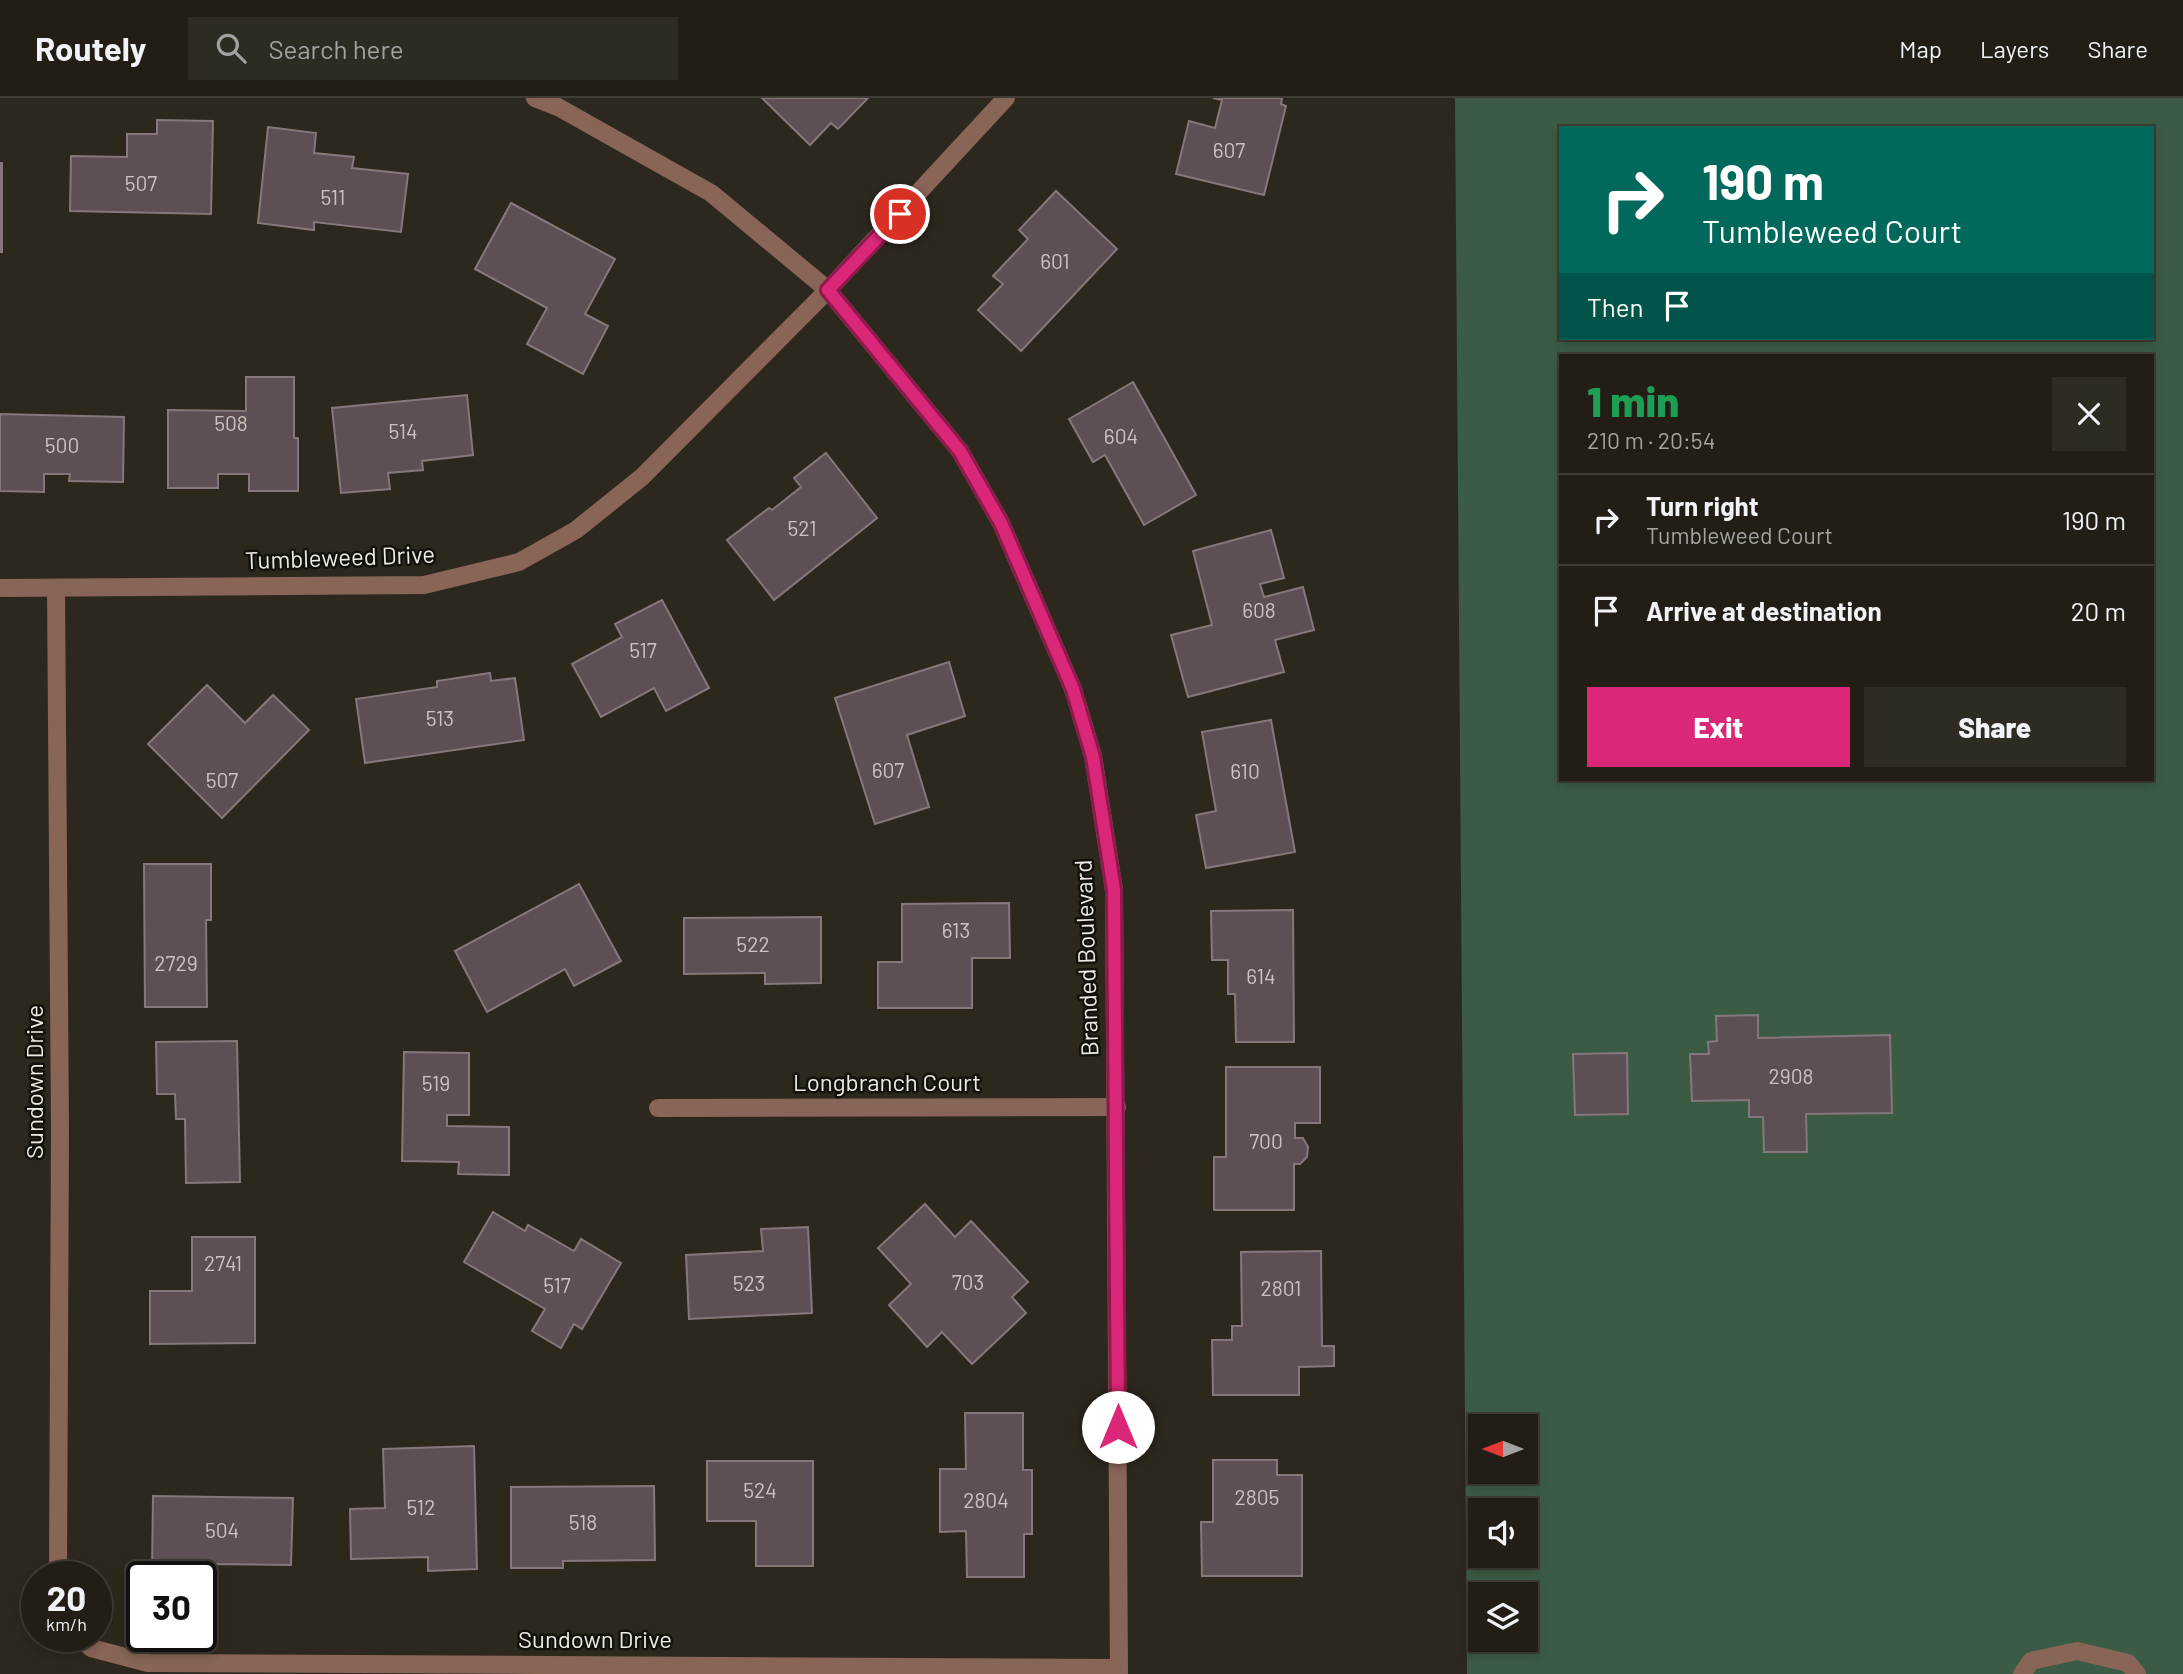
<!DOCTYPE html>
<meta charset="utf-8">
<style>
body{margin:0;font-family:Barlow,sans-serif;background:#2e2b23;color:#f1f3f6;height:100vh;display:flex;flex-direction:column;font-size:26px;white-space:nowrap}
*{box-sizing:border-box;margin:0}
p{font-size:23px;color:#a2a2a1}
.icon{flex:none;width:38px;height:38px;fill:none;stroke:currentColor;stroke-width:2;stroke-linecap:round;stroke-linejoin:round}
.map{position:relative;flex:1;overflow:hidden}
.details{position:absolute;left:1559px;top:256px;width:595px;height:427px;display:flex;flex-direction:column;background:#221e16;border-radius:0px;box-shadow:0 4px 10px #0003,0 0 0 2px #3f3c35}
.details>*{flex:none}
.guide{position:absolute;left:1559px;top:28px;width:595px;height:214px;border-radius:0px;box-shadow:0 4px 10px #0003,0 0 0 2px #3f3c35;background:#00695c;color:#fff;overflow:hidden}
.needle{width:46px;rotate:270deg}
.buttons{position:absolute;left:1468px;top:1316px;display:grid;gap:14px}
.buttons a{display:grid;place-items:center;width:70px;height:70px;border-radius:0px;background:#221e16;box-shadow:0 4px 10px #0003,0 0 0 2px #3f3c35;font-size:35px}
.speed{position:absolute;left:21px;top:1463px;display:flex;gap:14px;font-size:35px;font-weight:700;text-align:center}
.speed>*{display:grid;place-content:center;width:91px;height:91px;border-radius:50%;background:#221e16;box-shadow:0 4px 10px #0003,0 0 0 2px #3f3c35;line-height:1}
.speed small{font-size:18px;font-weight:400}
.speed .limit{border:4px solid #111;border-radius:10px;background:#fff;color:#111}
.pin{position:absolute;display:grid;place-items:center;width:60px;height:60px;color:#fff;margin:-30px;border:4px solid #fff;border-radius:50%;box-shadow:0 2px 7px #0007}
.me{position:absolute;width:77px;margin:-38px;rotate:0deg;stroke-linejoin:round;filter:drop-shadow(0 0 5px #0008)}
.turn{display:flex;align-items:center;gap:24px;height:147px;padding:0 28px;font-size:32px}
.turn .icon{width:91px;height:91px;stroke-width:2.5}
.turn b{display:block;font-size:49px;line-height:60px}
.then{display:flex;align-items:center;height:66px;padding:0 28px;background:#0003;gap:14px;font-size:26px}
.round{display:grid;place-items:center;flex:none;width:74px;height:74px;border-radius:0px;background:#2e2b23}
.summary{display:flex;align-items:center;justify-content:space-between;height:119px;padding:0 28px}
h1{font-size:42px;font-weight:800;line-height:52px;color:#1e9e55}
.cta{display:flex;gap:14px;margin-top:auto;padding:14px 28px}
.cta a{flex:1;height:80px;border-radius:0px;background:#db2777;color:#fff;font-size:28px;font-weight:800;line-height:80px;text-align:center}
.cta a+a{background:#2e2b23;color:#f1f3f6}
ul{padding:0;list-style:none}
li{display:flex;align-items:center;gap:21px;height:91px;padding:0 28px;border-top:2px solid #3f3c35}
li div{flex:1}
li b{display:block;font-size:26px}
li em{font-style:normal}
header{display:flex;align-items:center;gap:42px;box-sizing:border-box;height:98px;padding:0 35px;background:#221e16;border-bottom:2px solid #3f3c35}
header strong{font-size:33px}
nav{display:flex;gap:38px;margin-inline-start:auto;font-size:24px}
.search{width:490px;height:63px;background:#2e2b23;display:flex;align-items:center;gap:18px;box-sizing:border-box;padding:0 24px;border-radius:0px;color:#a2a2a1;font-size:26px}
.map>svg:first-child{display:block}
</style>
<header>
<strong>Routely</strong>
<div class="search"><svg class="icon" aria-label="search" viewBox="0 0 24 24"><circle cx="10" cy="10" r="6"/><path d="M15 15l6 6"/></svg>Search here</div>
<nav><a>Map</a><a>Layers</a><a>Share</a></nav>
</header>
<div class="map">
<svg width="2183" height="1576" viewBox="0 0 2183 1576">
<rect width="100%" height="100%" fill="#2d281e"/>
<!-- forest -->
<path fill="#3c5b44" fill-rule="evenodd" d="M1455,0H2183V1576H1467ZM1561,30H2152V240H1561ZM1561,257H2152V681H1561ZM1480,1328H1526V1374H1480ZM1480,1412H1526V1458H1480ZM1480,1496H1526V1542H1480Z"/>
<!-- building -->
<g fill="#5d5054" stroke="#85777b" stroke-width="2">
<polygon points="762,0 868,0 838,31 831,25 810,47"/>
<polygon points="1213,0 1282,0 1281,6 1286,8 1264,97 1176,76 1189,23 1215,30 1222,2"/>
<polygon points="157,22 213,23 211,116 70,113 71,58 127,59 127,36 157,36"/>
<polygon points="268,29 316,35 314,55 354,59 352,70 408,76 401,134 314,124 314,132 258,125"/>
<rect x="0" y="65" width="2" height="89"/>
<polygon points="1056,93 1117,151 1021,253 978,212 1003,186 993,178 1028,141 1019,132"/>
<polygon points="511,105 615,161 585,216 608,228 583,276 527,246 547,210 475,171"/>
<polygon points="246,279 294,279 294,340 298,340 298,393 249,393 249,376 218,376 218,390 168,390 168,312 246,313"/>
<polygon points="1133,284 1196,397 1144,427 1105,357 1093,364 1069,321"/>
<polygon points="467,297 473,357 422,363 423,372 388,375 390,391 341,395 332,310"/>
<polygon points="0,316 124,319 123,384 69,383 70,376 44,376 44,394 0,393"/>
<polygon points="826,355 877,420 774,502 727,442 769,410 772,412 801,389 794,380"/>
<polygon points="1271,432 1284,480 1260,486 1264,499 1303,489 1314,532 1275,542 1284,574 1188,599 1171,537 1212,527 1193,453"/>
<polygon points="662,502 709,590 666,613 654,590 601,619 572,566 622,539 615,526"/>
<polygon points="949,564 965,618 907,637 929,709 875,726 835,600"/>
<polygon points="490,575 491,583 515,580 524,642 365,665 356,601 437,589 437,583"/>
<polygon points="207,587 245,625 273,597 309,632 222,720 148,646"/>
<polygon points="1271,622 1295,754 1206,770 1196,717 1216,713 1202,634"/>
<polygon points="144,766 211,766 211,822 206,822 207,909 145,909"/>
<polygon points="579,786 621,863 574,888 565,871 487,914 455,853"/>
<polygon points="1009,805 1010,860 972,860 972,910 878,910 878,864 902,864 902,806"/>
<polygon points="1293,812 1294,944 1236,944 1235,896 1228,896 1228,862 1212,862 1211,813"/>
<polygon points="821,819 821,885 765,886 765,875 684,876 684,820"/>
<polygon points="1758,917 1758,940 1890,937 1892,1015 1806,1016 1807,1054 1764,1054 1763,1019 1749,1019 1749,1002 1692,1003 1690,956 1709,956 1708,944 1717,943 1716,918"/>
<polygon points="237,943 240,1084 186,1085 185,1021 176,1021 175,996 157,996 156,944"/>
<polygon points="404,954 469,955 469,1017 447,1017 447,1028 509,1029 509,1077 458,1076 459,1064 402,1063"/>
<polygon points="1627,955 1628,1016 1575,1017 1573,956"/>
<polygon points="1226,969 1320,969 1320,1025 1295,1025 1295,1040 1303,1040 1308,1049 1307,1059 1300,1066 1294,1066 1294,1112 1214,1112 1214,1059 1226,1059"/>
<polygon points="925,1106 955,1139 971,1123 1028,1184 1012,1199 1026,1215 972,1266 942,1234 927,1249 889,1207 911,1186 878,1150"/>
<polygon points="493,1114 525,1133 528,1127 574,1153 581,1141 621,1165 582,1231 574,1226 561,1250 532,1233 545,1211 464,1164"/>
<polygon points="808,1129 812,1215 689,1221 686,1157 763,1153 761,1131"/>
<polygon points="192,1139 255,1139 255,1245 150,1246 150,1193 192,1193"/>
<polygon points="1321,1153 1322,1248 1334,1248 1334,1268 1299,1269 1299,1297 1213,1297 1212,1242 1232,1242 1232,1228 1242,1228 1241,1154"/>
<polygon points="965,1315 1023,1315 1023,1372 1032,1372 1032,1436 1024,1436 1024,1479 967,1479 966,1433 940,1434 940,1371 966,1371"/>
<polygon points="474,1348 477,1471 428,1473 428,1459 351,1461 350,1411 385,1410 383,1351"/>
<polygon points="1213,1362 1277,1362 1277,1377 1302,1377 1302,1478 1202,1478 1201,1424 1213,1424"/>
<polygon points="707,1363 813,1363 813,1468 756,1468 756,1423 707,1423"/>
<polygon points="654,1388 655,1462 563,1463 563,1470 511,1470 511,1389"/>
<polygon points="153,1398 293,1400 291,1467 207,1466 206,1475 152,1474"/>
</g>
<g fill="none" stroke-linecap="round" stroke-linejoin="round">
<!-- lane -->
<polyline stroke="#886556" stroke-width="18" points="2022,1576 2031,1563 2077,1553 2128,1565 2137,1576"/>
<!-- street -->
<g stroke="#886556" stroke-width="18">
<polyline points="535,0 558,9 711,95 828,192 960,353 1001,425 1073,591 1093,658 1114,792 1119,1576"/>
<polyline points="0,490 424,487 519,464 576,432 642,379 828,192 1006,0"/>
<polyline points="56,490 60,1032 58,1479"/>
<polyline points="658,1010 1117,1009"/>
<polyline points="78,1538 91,1550 148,1565 1119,1570"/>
</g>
</g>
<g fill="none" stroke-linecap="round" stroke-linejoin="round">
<!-- route casing -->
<g stroke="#8e194d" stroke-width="18">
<polyline id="route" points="900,116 828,192 960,353 1001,425 1073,591 1093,659 1114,792 1118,1329"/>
</g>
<!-- route -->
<use href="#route" stroke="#db2777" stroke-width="12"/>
</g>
<g text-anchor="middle" stroke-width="5" stroke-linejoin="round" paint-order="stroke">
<!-- number labels -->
<g font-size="21" fill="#c9c4bf">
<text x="1229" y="60">607</text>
<text x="141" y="93">507</text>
<text x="333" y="107">511</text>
<text x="1055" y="171">601</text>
<text x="231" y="333">508</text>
<text x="403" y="341">514</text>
<text x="1121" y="346">604</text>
<text x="62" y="355">500</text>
<text x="802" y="438">521</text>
<text x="1259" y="520">608</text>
<text x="643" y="560">517</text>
<text x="440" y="628">513</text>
<text x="888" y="680">607</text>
<text x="1245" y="681">610</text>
<text x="222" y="690">507</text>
<text x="956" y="840">613</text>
<text x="753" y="854">522</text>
<text x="176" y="873">2729</text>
<text x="1261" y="886">614</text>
<text x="1791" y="986">2908</text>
<text x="436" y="993">519</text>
<text x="1266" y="1051">700</text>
<text x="223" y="1173">2741</text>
<text x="968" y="1192">703</text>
<text x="749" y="1193">523</text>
<text x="557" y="1195">517</text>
<text x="1281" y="1198">2801</text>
<text x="760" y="1400">524</text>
<text x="1257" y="1407">2805</text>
<text x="986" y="1410">2804</text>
<text x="421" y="1417">512</text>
<text x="583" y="1432">518</text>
<text x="222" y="1440">504</text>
</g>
<!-- street labels -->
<g font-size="24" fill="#edeae3" stroke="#13110c">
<text transform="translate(340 460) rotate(-2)" y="8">Tumbleweed Drive</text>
<text transform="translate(1087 860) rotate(-92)" y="8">Branded Boulevard</text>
<text transform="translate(35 984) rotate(-90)" y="8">Sundown Drive</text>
<text x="887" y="993">Longbranch Court</text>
<text x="595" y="1550">Sundown Drive</text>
</g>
</g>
</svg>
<div class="buttons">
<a><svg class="needle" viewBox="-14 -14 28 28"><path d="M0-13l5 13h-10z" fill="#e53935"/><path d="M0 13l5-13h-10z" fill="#a2a2a1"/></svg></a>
<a><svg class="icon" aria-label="sound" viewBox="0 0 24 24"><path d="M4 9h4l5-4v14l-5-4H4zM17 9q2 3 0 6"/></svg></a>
<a><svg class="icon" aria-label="layers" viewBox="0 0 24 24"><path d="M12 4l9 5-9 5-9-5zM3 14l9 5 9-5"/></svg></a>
</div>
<div class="speed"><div>20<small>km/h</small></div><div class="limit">30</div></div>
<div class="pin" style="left:900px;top:116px;background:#d93025"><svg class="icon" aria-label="arrive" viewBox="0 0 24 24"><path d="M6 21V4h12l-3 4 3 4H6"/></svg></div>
<svg class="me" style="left:1118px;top:1329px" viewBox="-20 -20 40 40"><circle r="19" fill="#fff"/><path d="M0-13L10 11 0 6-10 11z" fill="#db2777"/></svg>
<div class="guide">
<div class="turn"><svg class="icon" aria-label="right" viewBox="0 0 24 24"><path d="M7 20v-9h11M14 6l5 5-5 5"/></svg><div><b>190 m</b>Tumbleweed Court</div></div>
<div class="then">Then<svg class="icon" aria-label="arrive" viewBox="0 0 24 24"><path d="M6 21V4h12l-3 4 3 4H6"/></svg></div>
</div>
<section class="details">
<div class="summary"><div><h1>1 min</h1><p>210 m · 20:54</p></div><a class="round"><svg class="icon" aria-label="close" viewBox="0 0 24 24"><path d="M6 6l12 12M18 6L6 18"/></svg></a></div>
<ul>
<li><svg class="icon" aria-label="right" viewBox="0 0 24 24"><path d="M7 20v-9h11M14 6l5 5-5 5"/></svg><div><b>Turn right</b><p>Tumbleweed Court</p></div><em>190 m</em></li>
<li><svg class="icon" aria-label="arrive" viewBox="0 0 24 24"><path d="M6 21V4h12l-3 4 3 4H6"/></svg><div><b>Arrive at destination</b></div><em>20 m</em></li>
</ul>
<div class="cta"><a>Exit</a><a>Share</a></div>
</section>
</div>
